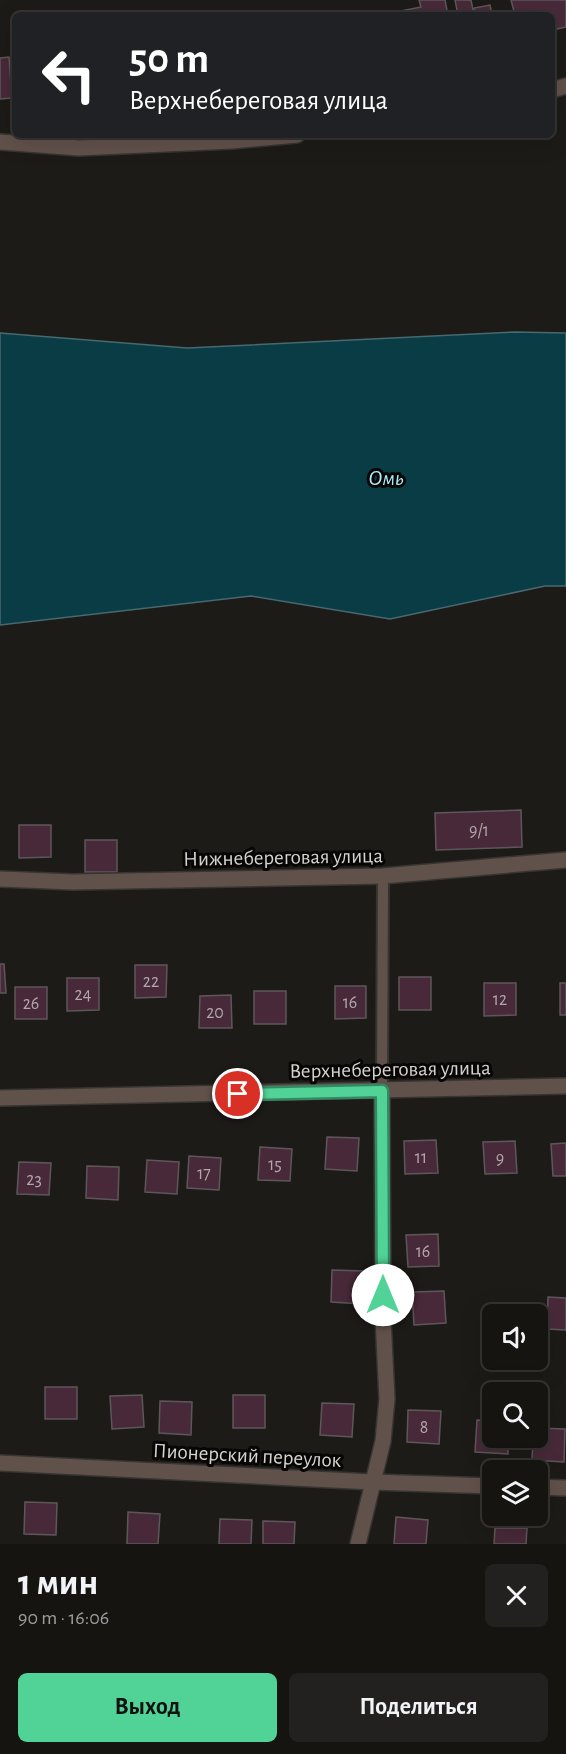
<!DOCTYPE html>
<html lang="ru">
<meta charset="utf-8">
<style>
body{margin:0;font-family:"Alegreya Sans",sans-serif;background:#23211f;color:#f1f3f6;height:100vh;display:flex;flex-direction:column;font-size:22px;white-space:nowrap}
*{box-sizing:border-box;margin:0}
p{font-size:20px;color:#9e9e9f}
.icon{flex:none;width:33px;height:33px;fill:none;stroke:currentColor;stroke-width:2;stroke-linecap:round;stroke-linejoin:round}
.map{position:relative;height:1544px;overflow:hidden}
.sheet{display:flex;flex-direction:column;background:#161411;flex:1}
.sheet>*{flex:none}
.top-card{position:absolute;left:12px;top:12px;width:543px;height:126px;border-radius:9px;box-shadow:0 6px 24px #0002,0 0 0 2px #353331;background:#202124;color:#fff;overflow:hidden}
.fabs{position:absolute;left:482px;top:1304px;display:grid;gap:12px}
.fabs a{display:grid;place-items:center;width:66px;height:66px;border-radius:9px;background:#161411;box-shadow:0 6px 24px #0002,0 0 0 2px #353331;font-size:30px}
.pin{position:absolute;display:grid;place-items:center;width:51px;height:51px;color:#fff;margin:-26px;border:3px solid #fff;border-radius:50%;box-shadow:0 2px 6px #0007}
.me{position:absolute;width:66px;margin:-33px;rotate:0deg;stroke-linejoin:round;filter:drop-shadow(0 0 4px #0008)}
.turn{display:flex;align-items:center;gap:21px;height:126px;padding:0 18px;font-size:27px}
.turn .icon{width:78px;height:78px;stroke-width:2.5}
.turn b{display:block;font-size:42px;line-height:51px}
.round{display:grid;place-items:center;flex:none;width:63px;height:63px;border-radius:9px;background:#23211f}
.head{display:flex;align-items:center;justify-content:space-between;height:102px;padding:0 18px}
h1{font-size:36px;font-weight:700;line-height:45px}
.primary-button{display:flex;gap:12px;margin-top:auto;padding:12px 18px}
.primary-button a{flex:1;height:69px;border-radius:9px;background:#51d397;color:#111;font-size:24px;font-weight:700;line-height:69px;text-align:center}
.primary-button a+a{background:#23211f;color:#f1f3f6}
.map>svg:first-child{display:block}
</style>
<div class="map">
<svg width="566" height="1544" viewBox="0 0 566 1544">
<rect width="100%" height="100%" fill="#1d1b17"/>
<!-- water -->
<polygon fill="#0a3c46" stroke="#47696f" stroke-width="1.5" points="515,332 566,333 566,586 545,586 390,619 251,596 0,625 0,333 187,348"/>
<!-- building -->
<g fill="#482939" stroke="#5d575a" stroke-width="1.5">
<polygon points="419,0 445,0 448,15 381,15 421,7"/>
<polygon points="455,0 471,0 474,15 458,15"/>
<polygon points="511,0 566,0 566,27 552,30 552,15 515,15"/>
<polygon points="490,5 492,15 475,15 474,8"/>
<polygon points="9,57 12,98 0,99 0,58"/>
<polygon points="521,810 522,847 436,850 435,813"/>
<polygon points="19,825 51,825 51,857 19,858"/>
<rect x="85" y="840" width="32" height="32"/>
<polygon points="0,964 4,964 6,993 0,993"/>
<polygon points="135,965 167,965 166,997 135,998"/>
<rect x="399" y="977" width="32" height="33"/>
<polygon points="67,978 99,978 99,1010 67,1011"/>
<polygon points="484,983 516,983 516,1015 484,1016"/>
<rect x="560" y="983" width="6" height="32"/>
<polygon points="335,986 366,986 366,1018 335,1019"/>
<rect x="15" y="987" width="32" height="32"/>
<rect x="254" y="991" width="32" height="33"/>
<polygon points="231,995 232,1028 199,1028 200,996"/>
<polygon points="327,1137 359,1138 357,1171 325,1169"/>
<polygon points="436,1140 438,1173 405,1174 404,1141"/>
<polygon points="515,1141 517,1173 485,1174 483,1142"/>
<polygon points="566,1143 566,1176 553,1176 551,1144"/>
<polygon points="260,1147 292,1149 290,1181 258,1180"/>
<polygon points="189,1156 221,1158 219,1190 187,1188"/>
<polygon points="147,1160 179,1162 177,1194 145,1192"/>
<polygon points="19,1162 51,1163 49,1195 17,1194"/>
<polygon points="87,1166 119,1167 118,1200 86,1198"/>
<polygon points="438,1234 439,1266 408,1267 406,1235"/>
<polygon points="332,1270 364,1271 362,1304 331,1302"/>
<polygon points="444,1291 446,1323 414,1325 412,1292"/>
<polygon points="548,1297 566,1298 566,1330 547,1329"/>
<rect x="45" y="1387" width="32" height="32"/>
<polygon points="142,1395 144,1427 112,1429 110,1396"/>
<rect x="233" y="1395" width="32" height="33"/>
<polygon points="160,1401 192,1402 191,1435 159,1433"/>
<polygon points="322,1403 354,1404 352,1437 320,1435"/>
<polygon points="408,1410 441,1411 439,1444 407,1442"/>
<polygon points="477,1420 492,1421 492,1437 508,1437 508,1454 475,1452"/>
<polygon points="537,1428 565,1429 564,1462 532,1460 533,1437 537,1437"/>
<polygon points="25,1502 57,1503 56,1535 24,1534"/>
<polygon points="128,1512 160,1514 158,1544 127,1544"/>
<polygon points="396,1517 428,1520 426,1544 394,1544"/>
<polygon points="220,1519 252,1520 251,1544 219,1544"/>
<polygon points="263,1521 295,1522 294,1544 263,1544"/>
<polygon points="495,1528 527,1528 526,1544 494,1544"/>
</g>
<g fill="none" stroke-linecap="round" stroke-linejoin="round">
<!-- service casing -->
<g stroke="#373531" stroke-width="14">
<polyline id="service" points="382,1091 383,876"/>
</g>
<!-- minor casing -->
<g stroke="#373531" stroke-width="18">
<g id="minor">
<polyline points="552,90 566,86"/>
<polyline points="0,142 79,148 232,141 297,135"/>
<polyline points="0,879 73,882 383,876 566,860"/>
<polyline points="0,1463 372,1482 492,1486"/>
<polyline points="537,1487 566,1488"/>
<polyline points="358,1544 383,1441 387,1399 383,1318 382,1091"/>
</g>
</g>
<!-- tertiary casing -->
<g stroke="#373531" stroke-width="18">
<polyline id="tertiary" points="0,1098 566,1086"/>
</g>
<!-- service -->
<use href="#service" stroke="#61514b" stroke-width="10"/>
<!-- minor -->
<use href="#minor" stroke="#61514b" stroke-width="15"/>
<!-- tertiary -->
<use href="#tertiary" stroke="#61514b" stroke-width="15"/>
</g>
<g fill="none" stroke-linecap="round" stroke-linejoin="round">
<!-- route casing -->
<g stroke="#358962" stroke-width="15">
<polyline id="route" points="238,1094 382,1091 383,1295"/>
</g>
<!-- route -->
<use href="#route" stroke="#51d397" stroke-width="10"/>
</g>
<g text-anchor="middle" stroke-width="6" stroke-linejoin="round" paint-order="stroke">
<!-- number labels -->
<g font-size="18" fill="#b1a8aa">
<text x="479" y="836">9/1</text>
<text x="151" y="987">22</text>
<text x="83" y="1000">24</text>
<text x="500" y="1005">12</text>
<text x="350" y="1008">16</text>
<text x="31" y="1009">26</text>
<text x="215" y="1018">20</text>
<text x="421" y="1163">11</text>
<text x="500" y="1164">9</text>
<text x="275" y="1170">15</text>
<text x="204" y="1179">17</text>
<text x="34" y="1185">23</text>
<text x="423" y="1257">16</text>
<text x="424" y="1433">8</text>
</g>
<!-- street labels -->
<g font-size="21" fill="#d4d3d0" stroke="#070605">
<text transform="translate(283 857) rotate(-1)" y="7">Нижнебереговая улица</text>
<text transform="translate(390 1069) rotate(-1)" y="7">Верхнебереговая улица</text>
<text transform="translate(247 1455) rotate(3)" y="7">Пионерский переулок</text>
</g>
<!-- water labels -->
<g font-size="22" font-style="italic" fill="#aeecfd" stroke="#070605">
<text x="386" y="485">Омь</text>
</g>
</g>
</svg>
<div class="fabs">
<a><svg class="icon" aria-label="sound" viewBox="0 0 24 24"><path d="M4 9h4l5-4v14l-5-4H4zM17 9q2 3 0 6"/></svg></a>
<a><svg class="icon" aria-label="search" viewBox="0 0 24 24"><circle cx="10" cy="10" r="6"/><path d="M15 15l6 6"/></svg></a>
<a><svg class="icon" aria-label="layers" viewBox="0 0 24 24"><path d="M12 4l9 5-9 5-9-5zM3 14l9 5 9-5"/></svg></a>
</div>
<div class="pin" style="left:238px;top:1094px;background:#d93025"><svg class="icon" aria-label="arrive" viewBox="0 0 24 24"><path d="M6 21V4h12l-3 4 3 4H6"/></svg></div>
<svg class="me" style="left:383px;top:1295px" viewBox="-20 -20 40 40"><circle r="19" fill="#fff"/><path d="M0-13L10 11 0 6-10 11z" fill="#51d397"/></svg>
<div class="top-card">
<div class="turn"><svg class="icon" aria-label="left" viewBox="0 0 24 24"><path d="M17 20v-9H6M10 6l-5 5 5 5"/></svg><div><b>50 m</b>Верхнебереговая улица</div></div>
</div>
</div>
<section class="sheet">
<div class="head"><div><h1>1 мин</h1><p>90 m · 16:06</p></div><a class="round"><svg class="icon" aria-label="close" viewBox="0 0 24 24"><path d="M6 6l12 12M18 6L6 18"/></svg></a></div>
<div class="primary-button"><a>Выход</a><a>Поделиться</a></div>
</section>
